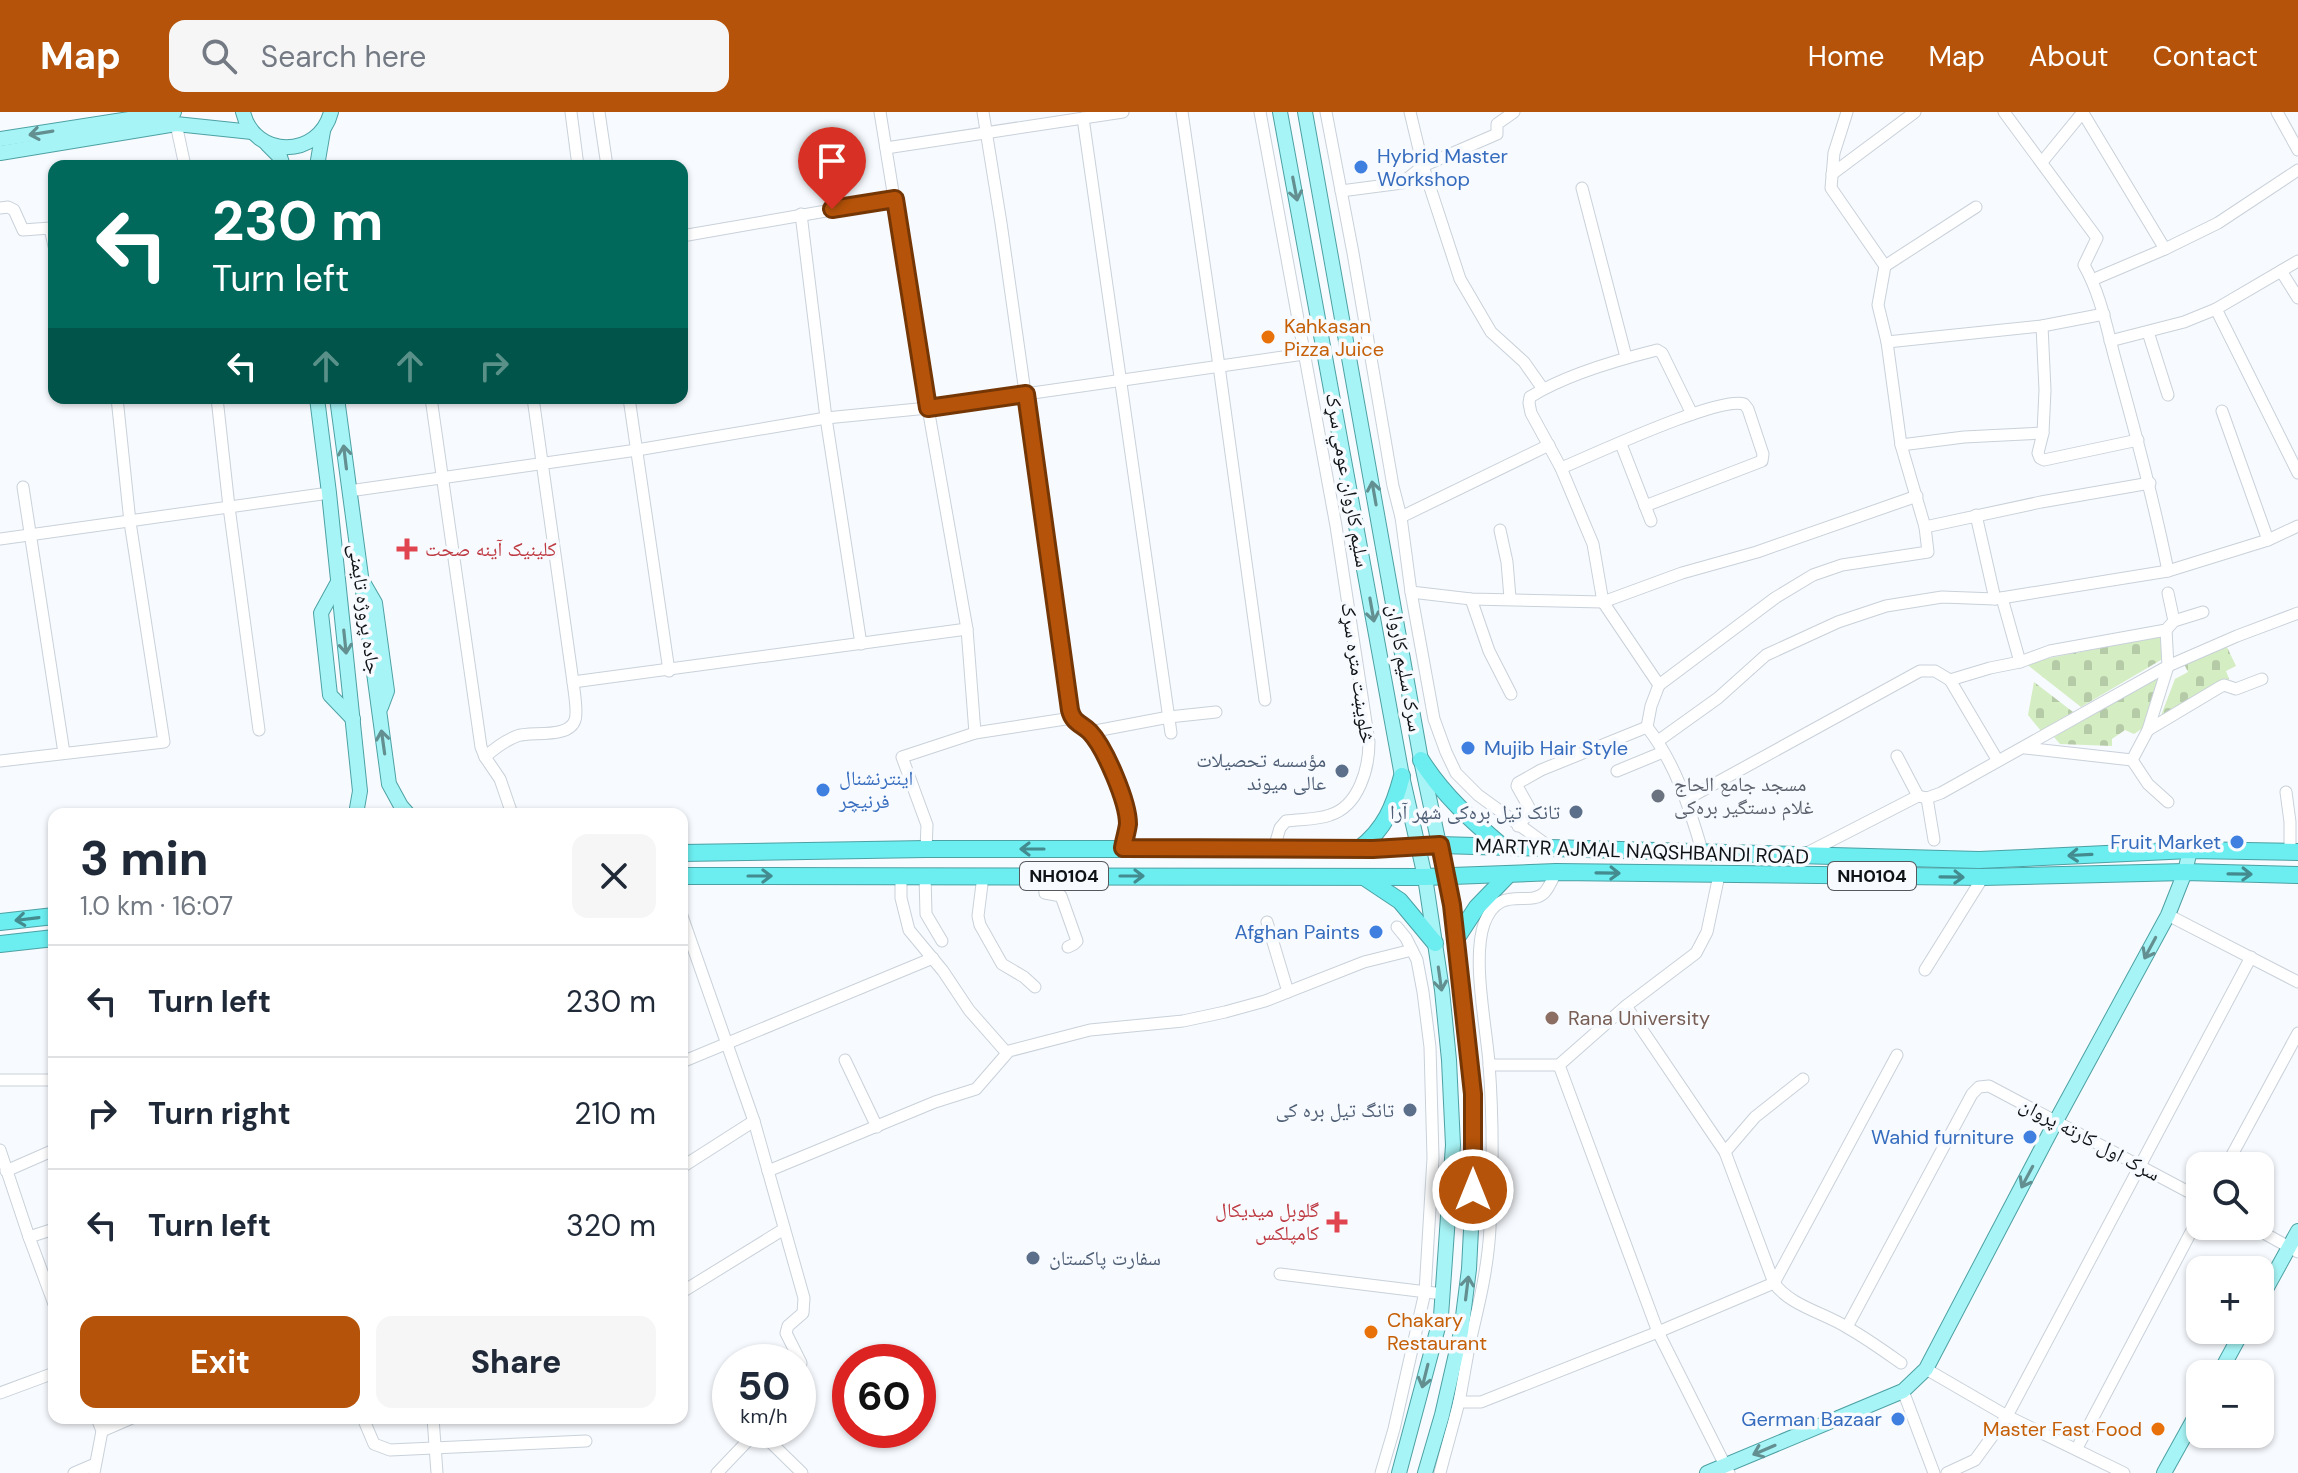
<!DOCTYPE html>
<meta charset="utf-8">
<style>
body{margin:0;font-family:"DM Sans","Noto Naskh Arabic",sans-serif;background:#f6f6f7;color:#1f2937;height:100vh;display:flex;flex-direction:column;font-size:30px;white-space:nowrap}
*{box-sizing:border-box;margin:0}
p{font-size:26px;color:#747a83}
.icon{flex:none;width:44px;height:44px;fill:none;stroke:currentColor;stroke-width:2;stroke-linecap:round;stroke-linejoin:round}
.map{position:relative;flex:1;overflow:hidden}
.panel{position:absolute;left:48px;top:696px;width:640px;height:616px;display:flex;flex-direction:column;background:#fff;border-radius:16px;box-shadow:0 2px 6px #0004}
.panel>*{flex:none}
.guide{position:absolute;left:48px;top:48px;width:640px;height:244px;border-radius:16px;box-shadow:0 2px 6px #0004;background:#00695c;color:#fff;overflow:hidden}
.fabs{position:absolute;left:2186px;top:1040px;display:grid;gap:16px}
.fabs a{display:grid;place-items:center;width:88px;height:88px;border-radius:16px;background:#fff;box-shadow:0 2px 6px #0004;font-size:40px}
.speed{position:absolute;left:712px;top:1232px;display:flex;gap:16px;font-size:40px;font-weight:700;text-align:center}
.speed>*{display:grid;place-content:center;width:104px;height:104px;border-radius:50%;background:#fff;box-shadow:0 2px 6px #0004;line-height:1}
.speed small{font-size:20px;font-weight:400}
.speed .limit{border:12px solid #d22;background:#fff;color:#111}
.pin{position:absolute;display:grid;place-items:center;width:68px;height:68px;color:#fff;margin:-82px -34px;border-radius:50% 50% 50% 0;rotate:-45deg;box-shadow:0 0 8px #0007}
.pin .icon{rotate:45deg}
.me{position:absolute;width:88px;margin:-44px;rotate:0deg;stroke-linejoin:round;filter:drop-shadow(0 0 6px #0008)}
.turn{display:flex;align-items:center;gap:28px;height:168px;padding:0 32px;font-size:36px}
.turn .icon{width:104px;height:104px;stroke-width:2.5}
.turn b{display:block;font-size:56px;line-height:68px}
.lanes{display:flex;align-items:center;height:76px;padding:0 32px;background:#0003;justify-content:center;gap:40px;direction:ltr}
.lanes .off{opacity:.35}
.round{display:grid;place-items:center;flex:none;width:84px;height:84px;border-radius:16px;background:#f6f6f7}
.overview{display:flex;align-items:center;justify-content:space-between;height:136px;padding:0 32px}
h1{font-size:48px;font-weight:800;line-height:60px}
.primary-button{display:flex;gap:16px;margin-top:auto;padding:16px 32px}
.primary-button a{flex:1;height:92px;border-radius:16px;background:#b45309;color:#fff;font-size:32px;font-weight:800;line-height:92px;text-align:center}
.primary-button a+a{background:#f6f6f7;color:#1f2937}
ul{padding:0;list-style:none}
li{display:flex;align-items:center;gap:24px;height:112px;padding:0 32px;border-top:2px solid #e0e1e3}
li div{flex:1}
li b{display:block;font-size:30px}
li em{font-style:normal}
header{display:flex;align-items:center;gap:48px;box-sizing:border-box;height:112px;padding:0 40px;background:#b45309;color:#fff}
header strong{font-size:38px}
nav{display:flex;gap:44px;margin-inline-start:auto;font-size:28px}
.search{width:560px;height:72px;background:#f6f6f7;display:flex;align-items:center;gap:20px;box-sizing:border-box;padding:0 28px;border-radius:16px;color:#747a83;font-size:30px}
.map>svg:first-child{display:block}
</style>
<header>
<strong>Map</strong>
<div class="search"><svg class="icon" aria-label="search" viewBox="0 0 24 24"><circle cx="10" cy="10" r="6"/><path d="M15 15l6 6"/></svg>Search here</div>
<nav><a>Home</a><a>Map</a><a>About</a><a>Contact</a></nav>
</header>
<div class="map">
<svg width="2298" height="1361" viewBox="0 0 2298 1361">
<defs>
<pattern id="cemetery-stones" width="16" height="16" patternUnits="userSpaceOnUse" patternTransform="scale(2)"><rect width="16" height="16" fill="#d4edc2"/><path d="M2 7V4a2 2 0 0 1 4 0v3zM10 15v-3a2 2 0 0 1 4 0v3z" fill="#b5caa6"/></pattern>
</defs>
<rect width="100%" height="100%" fill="#f7fafe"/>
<!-- cemetery -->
<g fill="url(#cemetery-stones)">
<polygon points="2165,523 2166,545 2081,595 2025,551"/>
<polygon points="2226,533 2236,554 2226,559 2229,567 2160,606 2175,567 2188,560 2184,552"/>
<polygon points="2166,561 2146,614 2134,622 2125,618 2112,627 2112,634 2060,632 2054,625"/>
<polygon points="2034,570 2073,600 2041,619 2028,603"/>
</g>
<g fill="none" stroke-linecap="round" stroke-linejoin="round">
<!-- minor casing -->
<g stroke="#c9d1da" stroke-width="13">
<g id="minor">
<polyline points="571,0 578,54"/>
<polyline points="599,0 607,54"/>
<polyline points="880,0 928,296 967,517 975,621"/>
<path d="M983,0L1001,111L1070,598C1073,611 1082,612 1090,620C1106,636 1128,690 1128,712C1128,720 1125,729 1123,736"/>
<polyline points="1182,0 1219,254 1265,588"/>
<path d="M1260,0L1336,414L1369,630C1369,656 1359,694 1330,703C1317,708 1300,707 1286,709L1280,716L1274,736"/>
<polyline points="1326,0 1353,141 1393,374 1401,405 1411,480 1434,607 1446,640 1456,661 1478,683 1551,736"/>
<polyline points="1410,0 1423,54 1460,167 1491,220 1524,250 1543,277"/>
<path d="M2004,0L2097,126L2084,153C2102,185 2107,219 2117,254C2136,322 2154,389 2168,459"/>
<polyline points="2277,0 2298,38"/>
<polyline points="2083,1 2165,137"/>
<polyline points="1083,6 1171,621"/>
<polyline points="176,12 185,54"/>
<polyline points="886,36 1123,0"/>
<polyline points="2042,50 2083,0"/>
<polyline points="1832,62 1915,0"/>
<polyline points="1582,76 1626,245"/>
<polyline points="1341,79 1402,71 1423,54 1497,22 1497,12 1514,0"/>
<polyline points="0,96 8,95 14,98 23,118 50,116 54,134"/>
<polyline points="801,102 826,306 861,532"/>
<polyline points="682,124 895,87"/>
<polyline points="1885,154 1976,95"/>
<polyline points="2281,159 2298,186"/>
<polyline points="2092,168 2165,137 2218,111 2298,58"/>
<polyline points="2216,197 2298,361"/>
<polyline points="2042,214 2045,278 2043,321 2038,341 2040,346 2044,348 2138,328"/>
<polyline points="2148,220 2168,283"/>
<polyline points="2110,229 2184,210 2216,197 2298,149"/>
<polyline points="1887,230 2042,214 2104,202"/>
<polyline points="217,286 229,395 259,618"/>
<polyline points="431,286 481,635 485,645 500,667 512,702"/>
<polyline points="629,286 669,559"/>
<polyline points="2222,299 2268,428"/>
<path d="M1692,302L1662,241L1657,238C1617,248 1565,263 1530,285L1529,291L1531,301L1561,356L1593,432L1603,490L1659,573L1651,594L1647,615C1676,652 1690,697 1703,742"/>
<polyline points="1621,332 1651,409"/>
<polyline points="1901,333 1964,325 2043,321"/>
<path d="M1561,356C1593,343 1718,284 1744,292L1748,297L1763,342L1762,349L1645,394"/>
<polyline points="23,375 64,641"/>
<polyline points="349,379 637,338 826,306 928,296 1304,242"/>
<polyline points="1976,403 1995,487"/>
<polyline points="1401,405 1549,333"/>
<polyline points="1925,415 2041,390 2150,371"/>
<polyline points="1500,418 1507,450 1510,486"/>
<polyline points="0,427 329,381"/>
<polyline points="1411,480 1471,487 1603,490 1682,461 1757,440 1917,384"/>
<polyline points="2168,481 2174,509"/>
<polyline points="2002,486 2020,550"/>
<polyline points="1471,487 1489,539 1511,582"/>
<polyline points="1950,568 1998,649"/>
<polyline points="573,570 967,517"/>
<polyline points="1659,573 1775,486 1813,463 1842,453 1928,440 1925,415 1901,333 1887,230 1878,193 1885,154 1831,76 1834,41 1847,0"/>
<polyline points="2148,618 2220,575 2224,573 2236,577 2262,567"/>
<polyline points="1090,620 1169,605 1216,600"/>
<polyline points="1658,629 1718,586 1766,543 1838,510 1886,494 1942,485 1995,487 2168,459 2268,428 2298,414"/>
<polyline points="2025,636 2132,648"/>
<polyline points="1897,644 1918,684"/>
<path d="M485,645C495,636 504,629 517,624C531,619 569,627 575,608C578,600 574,579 573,570L533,286"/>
<polyline points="2132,648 2148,618 2168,554 2166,518"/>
<polyline points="2132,648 2148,672 2168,690"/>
<polyline points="0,649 164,630 130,410 117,286"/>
<polyline points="1617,659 1663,640"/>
<polyline points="2286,680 2290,710 2290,740"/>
<polyline points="1927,686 1934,728"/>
<polyline points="1687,687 1920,559 1935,559 1950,568 1990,556 2020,550 2050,539 2166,518 2174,509 2203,500"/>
<polyline points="1518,714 1531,699 1517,674 1518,671 1541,658 1647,615"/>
<polyline points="926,737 927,713 902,645 975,621 1072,606"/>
<polyline points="1805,742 1918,684 1927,686 1941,681 2168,554 2237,524 2298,501"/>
<polyline points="901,764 901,786 909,818 943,859 969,898 1006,940"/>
<polyline points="925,764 926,802 942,829"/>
<polyline points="983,764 978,804 980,813 1002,852 1024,865 1035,875"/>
<polyline points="1043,764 1045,781 1061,784 1077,829 1074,832 1068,835"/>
<polyline points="2168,803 2298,870"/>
<polyline points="682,804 754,1009 804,1186 803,1201 788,1214 786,1221 801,1251 798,1262"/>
<polyline points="1267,810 1288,880"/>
<polyline points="1925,858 1983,765"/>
<path d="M1626,894L1725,1040L1774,1171C1790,1194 1825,1201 1848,1216C1866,1226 1884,1239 1901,1251"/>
<polyline points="845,948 877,1015"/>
<polyline points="682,950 933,846"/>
<polyline points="1489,953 1559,953 1626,894 1696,841 1707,820 1719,763"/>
<polyline points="1559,953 1658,1220 1729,1361"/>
<polyline points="0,968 51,968 54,971"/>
<polyline points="0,1038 29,1125 54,1192"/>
<polyline points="1725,1040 1755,1005 1803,967"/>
<polyline points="2226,1054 2298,921"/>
<polyline points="682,1055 754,1009"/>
<polyline points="6,1059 54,1038"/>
<polyline points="768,1059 935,990 976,977 1009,939 1090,918 1183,909 1225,900 1265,889 1364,850 1412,838"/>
<polyline points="2251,1114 2298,1140"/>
<polyline points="29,1125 54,1117"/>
<polyline points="1280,1162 1443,1182"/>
<polyline points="682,1180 784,1117"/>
<polyline points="1847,1215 1972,982 1979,975 1989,974 2200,1086"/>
<polyline points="1926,1257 2007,1304 2124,1361"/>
<polyline points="1903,1279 1934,1361"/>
<polyline points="0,1281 54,1261"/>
<polyline points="1459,1290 1481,1290 1658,1220 1774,1171 1897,943"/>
<polyline points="363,1306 374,1332 390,1338 586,1329"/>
<polyline points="433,1306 437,1361"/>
<polyline points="758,1318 802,1361"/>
<polyline points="102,1319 132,1306"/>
<polyline points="2077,1336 2200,1103"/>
<polyline points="74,1361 95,1352"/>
<polyline points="94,1361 102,1319 97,1306"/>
<polyline points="717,1361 758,1318"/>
<polyline points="1381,1361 1394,1317 1425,1180 1433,1046 1430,935 1423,880 1417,848 1406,826 1397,815"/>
<path d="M1440,1361C1446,1337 1453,1314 1459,1290C1463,1270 1466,1250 1470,1230C1479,1192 1488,1156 1490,1116C1493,1062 1493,1005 1489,951C1486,913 1472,847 1484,812C1499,771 1528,796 1544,781C1549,776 1553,766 1556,760"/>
<polyline points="1947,1361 1975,1348 2007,1304 2251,845"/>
</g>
</g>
<!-- major casing -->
<g stroke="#4ca1a4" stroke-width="16">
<g id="major">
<path d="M243,0C254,47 319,47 331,0"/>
<polyline points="1280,0 1402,664 1425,765 1442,878 1449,948 1453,1033 1441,1204 1399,1361"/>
<polyline points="1305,0 1421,648 1452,793 1473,982 1473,1078 1469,1157 1461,1220 1442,1303 1425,1361"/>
<polyline points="0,27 174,0"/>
<polyline points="267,32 280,45 283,54"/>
<polyline points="0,41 176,12 252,20"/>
<polyline points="317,54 323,19"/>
<polyline points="317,286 329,381 360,679 356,702"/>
<polyline points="337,286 389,672 401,694 408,702"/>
<polyline points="338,470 321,501 330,583 353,607"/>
<polyline points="364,472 375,491 387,579 381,595"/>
<polyline points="2260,1188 2298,1119"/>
<polyline points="2219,1262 2243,1218"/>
<polyline points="1707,1361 1903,1279 1926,1257 2056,1009 2168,803 2185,760 2190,738"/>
<polyline points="2164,1361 2200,1296"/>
</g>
</g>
<!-- highway casing -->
<g stroke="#4ca1a4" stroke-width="18">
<g id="highway">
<path d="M1421,648C1443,683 1472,709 1503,735"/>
<path d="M1359,737C1385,717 1394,694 1402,664"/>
<polyline points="682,741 926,737 1373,737 1440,733 1979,748 2190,738 2298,740"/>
<polyline points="682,764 1425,765 1556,760 1983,765 2185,760 2298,763"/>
<polyline points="1364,765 1400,789 1435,831"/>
<polyline points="0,810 54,804"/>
<polyline points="1456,827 1477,795 1509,762"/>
<polyline points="0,832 54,826"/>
</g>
</g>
<!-- minor -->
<use href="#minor" stroke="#fff" stroke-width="11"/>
<!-- major -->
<use href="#major" stroke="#a7f4f6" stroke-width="14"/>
<!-- highway -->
<use href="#highway" stroke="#6cedf0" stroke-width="16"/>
</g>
<!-- one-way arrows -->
<defs><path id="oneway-shaft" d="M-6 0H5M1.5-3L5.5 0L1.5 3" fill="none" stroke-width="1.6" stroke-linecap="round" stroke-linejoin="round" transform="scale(2)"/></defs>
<g stroke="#638f91">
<use href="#oneway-shaft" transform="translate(41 21) rotate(171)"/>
<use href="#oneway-shaft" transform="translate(1295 77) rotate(79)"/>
<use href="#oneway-shaft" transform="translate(345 345) rotate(-97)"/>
<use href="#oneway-shaft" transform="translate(1374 381) rotate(-100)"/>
<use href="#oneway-shaft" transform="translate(1372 498) rotate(80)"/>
<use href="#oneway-shaft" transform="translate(345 530) rotate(84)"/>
<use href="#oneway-shaft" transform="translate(383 630) rotate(-98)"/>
<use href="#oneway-shaft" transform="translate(2150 836) rotate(118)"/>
<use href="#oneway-shaft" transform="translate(1440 867) rotate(82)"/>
<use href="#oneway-shaft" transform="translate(2027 1065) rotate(118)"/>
<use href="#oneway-shaft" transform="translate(1467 1176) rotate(-83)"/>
<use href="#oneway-shaft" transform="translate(1425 1264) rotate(104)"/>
<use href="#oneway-shaft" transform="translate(1764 1338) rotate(157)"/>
</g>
<g stroke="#438b8e">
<use href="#oneway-shaft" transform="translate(1032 737) rotate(180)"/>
<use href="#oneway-shaft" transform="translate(2080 743) rotate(177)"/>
<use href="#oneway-shaft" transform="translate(1608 761) rotate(1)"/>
<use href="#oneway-shaft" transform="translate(2240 762) rotate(1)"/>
<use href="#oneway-shaft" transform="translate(760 764)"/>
<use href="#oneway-shaft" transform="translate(1132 764)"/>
<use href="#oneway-shaft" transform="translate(1952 765) rotate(1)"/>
<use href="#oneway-shaft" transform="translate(27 807) rotate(173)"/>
</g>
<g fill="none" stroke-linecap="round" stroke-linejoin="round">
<!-- route casing -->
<g stroke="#753606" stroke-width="20">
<path id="route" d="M832,97L895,87L928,296L1026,282L1070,598C1073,611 1082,612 1090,620C1105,636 1128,690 1128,712C1127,720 1124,729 1123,736L1373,737L1440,733L1452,793L1473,982V1078"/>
</g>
<!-- route -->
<use href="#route" stroke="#b45309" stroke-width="14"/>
</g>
<!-- markers -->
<g fill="#3f7fe0" stroke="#f7fafe" stroke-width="3">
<circle cx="1361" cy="55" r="8"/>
<circle cx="1468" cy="636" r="8"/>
<circle cx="823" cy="678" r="8"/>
<circle cx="2237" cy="730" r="8"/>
<circle cx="1376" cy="820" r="8"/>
<circle cx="2030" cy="1025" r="8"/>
<circle cx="1898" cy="1307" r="8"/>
</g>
<g fill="#e8710a" stroke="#f7fafe" stroke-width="3">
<circle cx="1268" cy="225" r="8"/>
<circle cx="1371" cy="1220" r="8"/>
<circle cx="2158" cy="1317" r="8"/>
</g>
<g fill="#e0444e" stroke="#f7fafe" stroke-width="3">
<path d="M403 425h8v8h8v8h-8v8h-8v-8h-8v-8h8z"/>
<path d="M1333 1098h8v8h8v8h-8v8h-8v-8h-8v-8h8z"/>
</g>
<g fill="#5c6f8a" stroke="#f7fafe" stroke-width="3">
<circle cx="1342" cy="659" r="8"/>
<circle cx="1576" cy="700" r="8"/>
<circle cx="1410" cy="998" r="8"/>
<circle cx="1033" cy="1146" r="8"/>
</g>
<circle fill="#6b7280" stroke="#f7fafe" stroke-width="3" cx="1658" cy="684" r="8"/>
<circle fill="#8d6e63" stroke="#f7fafe" stroke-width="3" cx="1552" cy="906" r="8"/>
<g text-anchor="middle" stroke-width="7" stroke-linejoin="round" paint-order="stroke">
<!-- shield labels -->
<g fill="#f7fafe" stroke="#55585c" stroke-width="2">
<rect x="1020" y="750" width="88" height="28" rx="6"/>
<rect x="1828" y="750" width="88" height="28" rx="6"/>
</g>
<g font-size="18" font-weight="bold" fill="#101316">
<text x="1064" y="770">NH0104</text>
<text x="1872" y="770">NH0104</text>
</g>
<!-- shop labels -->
<g font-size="20" fill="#366cbe" stroke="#f7fafe" text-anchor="end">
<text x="1377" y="51" text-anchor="start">Hybrid Master<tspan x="1377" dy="23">Workshop</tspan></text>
<text x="1484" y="643" text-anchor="start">Mujib Hair Style</text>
<text x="839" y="673" text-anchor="start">اینترنشنال<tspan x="839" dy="23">فرنیچر</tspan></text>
<text x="2221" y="737">Fruit Market</text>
<text x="1360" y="827">Afghan Paints</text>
<text x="2014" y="1032">Wahid furniture</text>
<text x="1882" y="1314">German Bazaar</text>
</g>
<!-- food labels -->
<g font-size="20" fill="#c56008" stroke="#f7fafe" text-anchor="start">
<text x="1284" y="221">Kahkasan<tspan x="1284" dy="23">Pizza Juice</tspan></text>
<text x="1387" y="1215">Chakary<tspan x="1387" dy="23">Restaurant</tspan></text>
<text x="2142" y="1324" text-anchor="end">Master Fast Food</text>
</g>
<!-- street labels -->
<g font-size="20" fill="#101316" stroke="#f7fafe">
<text transform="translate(1348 368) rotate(80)" y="7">سلیم کاروان عومي سړک</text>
<text transform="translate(365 497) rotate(82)" y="7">جاده پروژه تایمنی</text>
<text transform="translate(1405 556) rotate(80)" y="7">سرک سلیم کاروان</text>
<text transform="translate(1358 561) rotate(82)" y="7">څلویښت متره سړک</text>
<text transform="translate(1642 739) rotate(2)" y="7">MARTYR AJMAL NAQSHBANDI ROAD</text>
<text transform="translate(2090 1027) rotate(28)" y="7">سرک اول کارته پروان</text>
</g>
<!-- health labels -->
<g font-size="20" fill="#be3a42" stroke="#f7fafe" text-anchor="start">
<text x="425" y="444">کلینیک آینه صحت</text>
<text x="1319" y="1105" text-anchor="end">گلوبل میدیکال<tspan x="1319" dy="23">کامپلکس</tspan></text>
</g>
<!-- service labels -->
<g font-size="20" fill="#4e5e75" stroke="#f7fafe" text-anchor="end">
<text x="1326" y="655">مؤسسه تحصیلات<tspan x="1326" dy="23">عالی میوند</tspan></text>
<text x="1560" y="707">تانک تیل بره‌کی شهر آرا</text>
<text x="1394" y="1005">تانگ تیل بره کی</text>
<text x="1049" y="1153" text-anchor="start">سفارت پاکستان</text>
</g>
<!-- worship labels -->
<g font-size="20" fill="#5b616d" stroke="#f7fafe" text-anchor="start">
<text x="1674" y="679">مسجد جامع الحاج<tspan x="1674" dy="23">غلام دستگیر بره‌کی</tspan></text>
</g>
<!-- education labels -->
<g font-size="20" fill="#785e54" stroke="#f7fafe" text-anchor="start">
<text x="1568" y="913">Rana University</text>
</g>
</g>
</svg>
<div class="fabs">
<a><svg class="icon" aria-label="search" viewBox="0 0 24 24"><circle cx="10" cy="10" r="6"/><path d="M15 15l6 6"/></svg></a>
<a>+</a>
<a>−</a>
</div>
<div class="speed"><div>50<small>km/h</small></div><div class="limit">60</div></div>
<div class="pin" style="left:832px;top:97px;background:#d93025"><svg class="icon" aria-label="arrive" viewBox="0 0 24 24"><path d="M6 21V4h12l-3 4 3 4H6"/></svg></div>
<svg class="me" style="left:1473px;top:1078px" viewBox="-20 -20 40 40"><circle r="17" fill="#b45309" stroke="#fff" stroke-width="3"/><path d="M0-11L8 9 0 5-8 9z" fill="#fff"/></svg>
<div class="guide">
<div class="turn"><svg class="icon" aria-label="left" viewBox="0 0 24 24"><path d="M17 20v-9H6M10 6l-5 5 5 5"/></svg><div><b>230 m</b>Turn left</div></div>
<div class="lanes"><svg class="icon" aria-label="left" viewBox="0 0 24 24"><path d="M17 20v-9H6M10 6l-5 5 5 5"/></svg><svg class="icon off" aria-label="ahead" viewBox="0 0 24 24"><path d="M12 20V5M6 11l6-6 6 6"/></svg><svg class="icon off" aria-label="ahead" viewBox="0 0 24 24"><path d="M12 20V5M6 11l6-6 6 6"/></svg><svg class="icon off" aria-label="right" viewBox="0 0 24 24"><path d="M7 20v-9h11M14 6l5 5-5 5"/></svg></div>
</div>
<section class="panel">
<div class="overview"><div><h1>3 min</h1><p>1.0 km · 16:07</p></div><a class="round"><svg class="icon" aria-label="close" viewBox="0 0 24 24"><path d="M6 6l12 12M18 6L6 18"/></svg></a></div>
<ul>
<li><svg class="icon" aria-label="left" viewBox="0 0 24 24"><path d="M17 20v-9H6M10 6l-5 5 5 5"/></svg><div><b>Turn left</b></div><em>230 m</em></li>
<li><svg class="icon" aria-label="right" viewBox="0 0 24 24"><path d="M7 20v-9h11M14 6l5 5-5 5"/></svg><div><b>Turn right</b></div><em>210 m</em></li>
<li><svg class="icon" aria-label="left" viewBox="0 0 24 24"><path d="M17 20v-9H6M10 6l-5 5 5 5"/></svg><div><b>Turn left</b></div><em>320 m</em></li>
</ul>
<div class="primary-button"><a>Exit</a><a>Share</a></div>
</section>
</div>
